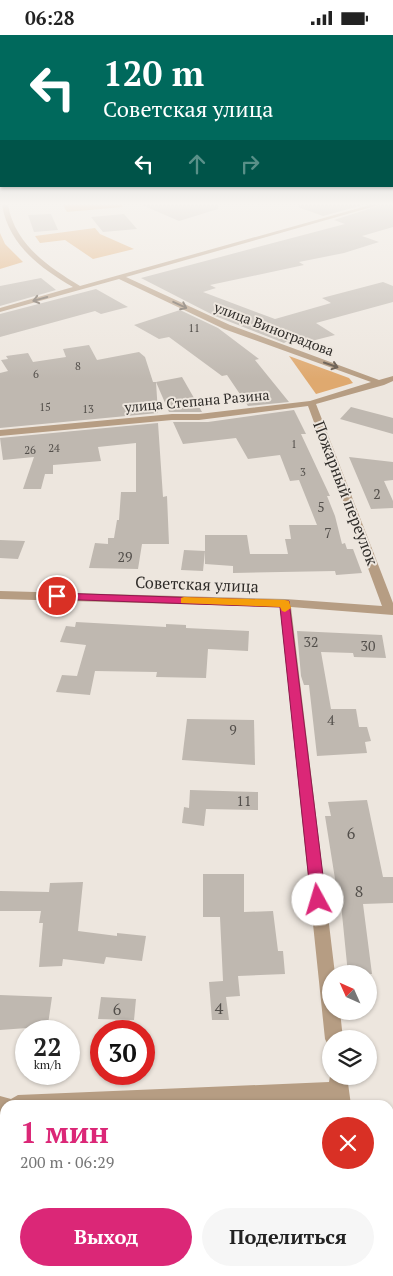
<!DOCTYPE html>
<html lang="ru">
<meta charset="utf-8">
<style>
body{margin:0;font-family:"PT Serif",serif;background:#f6f6f6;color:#222;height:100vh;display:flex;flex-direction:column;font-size:19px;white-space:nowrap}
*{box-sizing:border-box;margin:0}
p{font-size:16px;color:#767676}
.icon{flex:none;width:28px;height:28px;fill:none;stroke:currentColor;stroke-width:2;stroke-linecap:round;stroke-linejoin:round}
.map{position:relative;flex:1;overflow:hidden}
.panel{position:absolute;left:0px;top:1065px;width:394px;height:176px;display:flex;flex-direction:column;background:#fff;border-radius:15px 15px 0 0;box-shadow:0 1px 4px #0004}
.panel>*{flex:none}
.hud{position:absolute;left:0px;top:0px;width:394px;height:152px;box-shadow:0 1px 4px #0004;background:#00695c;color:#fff;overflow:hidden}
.needle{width:32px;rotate:315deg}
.buttons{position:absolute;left:322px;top:930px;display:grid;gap:10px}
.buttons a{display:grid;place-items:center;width:55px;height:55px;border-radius:50%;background:#fff;box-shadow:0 1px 4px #0004;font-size:25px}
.speed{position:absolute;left:15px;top:985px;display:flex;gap:10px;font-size:25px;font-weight:700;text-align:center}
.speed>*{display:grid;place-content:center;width:65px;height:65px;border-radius:50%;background:#fff;box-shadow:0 1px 4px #0004;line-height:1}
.speed small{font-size:12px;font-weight:400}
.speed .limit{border:8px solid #d22;background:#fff;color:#111}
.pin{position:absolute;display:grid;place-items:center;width:42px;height:42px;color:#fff;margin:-21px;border:2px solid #fff;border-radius:50%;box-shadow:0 1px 5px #0007}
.me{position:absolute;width:55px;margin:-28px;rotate:354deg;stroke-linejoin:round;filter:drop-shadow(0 0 4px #0008)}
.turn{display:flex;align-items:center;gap:18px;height:105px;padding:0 20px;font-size:22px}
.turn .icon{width:65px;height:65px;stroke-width:2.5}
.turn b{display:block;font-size:35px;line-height:42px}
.lanes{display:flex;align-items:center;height:48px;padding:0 20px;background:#0003;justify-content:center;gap:25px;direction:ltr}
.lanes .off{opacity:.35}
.round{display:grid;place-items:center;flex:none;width:52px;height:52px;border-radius:26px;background:#f6f6f6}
.headline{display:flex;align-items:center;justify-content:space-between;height:85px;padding:0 20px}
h1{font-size:30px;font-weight:700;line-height:38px;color:#db2777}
.primary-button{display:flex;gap:10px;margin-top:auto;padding:10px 20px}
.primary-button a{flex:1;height:58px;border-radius:30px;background:#db2777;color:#fff;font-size:20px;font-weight:700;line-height:58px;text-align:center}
.primary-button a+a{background:#f6f6f6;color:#222}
.status{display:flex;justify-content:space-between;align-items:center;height:35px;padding:0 25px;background:#fff;direction:ltr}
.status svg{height:14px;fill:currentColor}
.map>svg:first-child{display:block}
</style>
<div class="status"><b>06:28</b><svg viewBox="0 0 49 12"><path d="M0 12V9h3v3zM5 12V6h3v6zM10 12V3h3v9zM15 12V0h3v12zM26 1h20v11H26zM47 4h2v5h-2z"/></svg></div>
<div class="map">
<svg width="393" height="1241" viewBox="0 0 393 1241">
<rect width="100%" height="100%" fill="#ede6de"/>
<!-- green -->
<g fill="#dfa96f">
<polygon points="63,170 122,170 123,172 67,177"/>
<polygon points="95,193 100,199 134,214 93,224 65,205 40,208 35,201"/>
<polygon points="0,198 5,209 23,227 0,234"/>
<polygon points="289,321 349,343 353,348 316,359"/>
</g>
<!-- building -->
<g fill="#bfb8b0">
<polygon points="142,170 218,170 218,174 179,186"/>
<polygon points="299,170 363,170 323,181 298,172"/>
<polygon points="381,170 393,170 393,192 362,201 379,207 344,218 299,227 304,230 210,250 216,253 203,257 275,284 331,268 322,263 383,247 393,251 393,267 316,288 335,300 300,309 292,304 284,308 215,281 141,243 345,189 334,185"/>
<polygon points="51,179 58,195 34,197 28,180"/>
<polygon points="124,179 137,194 103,197 91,182"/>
<polygon points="41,243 56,255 0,271 0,251"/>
<polygon points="96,254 128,272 101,279 95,276 0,302 0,279"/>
<polygon points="180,275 218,293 259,324 255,325 289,367 248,371 227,340 222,341 169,302 159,304 134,290"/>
<polygon points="89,310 97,325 139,317 145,322 153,347 156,347 158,378 0,393 0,338 8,336 1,325 8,324 6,321 28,318 33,327 66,322 63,314"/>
<polygon points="182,342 202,377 169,377 156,347"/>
<polygon points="351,372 393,383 393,399 340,384"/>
<polygon points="294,375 306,399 301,399 330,461 327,461 335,481 342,509 345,508 347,514 353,514 362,538 336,540 335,536 233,538 233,531 205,529 205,500 247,500 250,519 288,519 285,504 291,504 289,490 317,490 299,445 290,446 280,420 248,424 236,403 183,409 173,387 208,387"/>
<polygon points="158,388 163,462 167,461 169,509 142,509 138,534 89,533 95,508 108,509 108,503 114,503 117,485 119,485 121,457 136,457 136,408 98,412 101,426 53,430 53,439 45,439 41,454 23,454 34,422 3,425 0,403"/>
<polygon points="349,422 393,427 393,445 384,446 393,466 393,473 371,474"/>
<polygon points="0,505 25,506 18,524 0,523"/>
<polygon points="184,515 205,516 203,536 181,535"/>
<polygon points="76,587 166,592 166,589 186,590 186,593 249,596 248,616 208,614 206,643 156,642 157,637 95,636 90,660 56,657 62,640 77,641 86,610 60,607 66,591 75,592"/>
<polygon points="297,596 382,600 386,623 354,622 353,618 321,617 331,674 356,674 359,692 367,692 371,706 365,707 367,718 317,721 309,650 304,650 301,641"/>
<polygon points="187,684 254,685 255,730 182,725"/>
<polygon points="190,755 258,757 258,775 206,774 204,791 182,788 184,772 189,773"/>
<polygon points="367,765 383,842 393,842 393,868 363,869 372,939 348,939 341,869 339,869 325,781 331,781 328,767"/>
<polygon points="203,839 244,839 244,877 273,876 278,916 283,916 285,939 238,941 240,961 226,962 229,985 212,985 209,947 223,946 220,882 203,882"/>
<polygon points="83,847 78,896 117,901 117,898 146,901 142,926 106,922 104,929 63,924 62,931 39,932 43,888 39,888 41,876 0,876 0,856 49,857 50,848"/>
<polygon points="0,960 52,962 47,996 27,996 27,993 0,995"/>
<polygon points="101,962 136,964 134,985 98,984"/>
</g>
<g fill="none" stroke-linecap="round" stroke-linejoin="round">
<!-- minor -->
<g fill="#b69d83" fill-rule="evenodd">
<path d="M2,170H8C15,209 47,231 80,251L370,170H379L126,242L230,290L379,345L393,341V346L384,350L316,369L393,568V580L291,572L335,939H331V976H340L343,1004H331V1012L328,1010L325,1004L280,572L0,564V556L285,564L382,571L308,371L199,385H172L0,401V395L172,379H199L310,366L371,347L224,294L119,244L0,277V273L73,252C40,233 9,210 2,170Z"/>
<polygon points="331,1035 331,1041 347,1041 351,1070 331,1070 331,1066 238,1070 5,1070 5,1081 0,1081 0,1061 11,1064 18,1060 329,1047"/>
<rect x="347" y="1236" width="22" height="5"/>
</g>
</g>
<!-- one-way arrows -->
<defs><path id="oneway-shaft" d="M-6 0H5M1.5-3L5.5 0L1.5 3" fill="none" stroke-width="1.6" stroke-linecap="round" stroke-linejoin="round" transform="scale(1.25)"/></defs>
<g stroke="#65594d">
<use href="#oneway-shaft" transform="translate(40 264) rotate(165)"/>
<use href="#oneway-shaft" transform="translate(180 270) rotate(25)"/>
<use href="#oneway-shaft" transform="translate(331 330) rotate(19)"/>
</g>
<!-- sky -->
<linearGradient id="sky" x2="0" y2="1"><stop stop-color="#949fa6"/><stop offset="0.49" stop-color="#f7f4f0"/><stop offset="1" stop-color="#f7f4f0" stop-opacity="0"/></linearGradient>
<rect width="393" height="344" fill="url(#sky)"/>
<!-- route -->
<polygon fill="#db2777" stroke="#8e194d" points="57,558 289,566 326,865 323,870 318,872 313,870 311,865 280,572 53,564 52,561"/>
<!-- slow -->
<polygon fill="#f59e0b" points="184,562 285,565 289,566 291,573 285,577 282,576 280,572 181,568 181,563"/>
<g text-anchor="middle" stroke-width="4" stroke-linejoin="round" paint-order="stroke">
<!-- far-number labels -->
<g font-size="11" fill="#534f4b">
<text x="194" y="297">11</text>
<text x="78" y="335">8</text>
<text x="36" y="343">6</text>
<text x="45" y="376">15</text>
<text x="88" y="378">13</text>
<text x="294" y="413">1</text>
<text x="54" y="417">24</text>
<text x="30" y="419">26</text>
<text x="303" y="441">3</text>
</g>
<!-- far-street labels -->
<g font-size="14" fill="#2f2c29" stroke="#ede6de">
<text transform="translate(274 294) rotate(21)" y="5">улица Виноградова</text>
<text transform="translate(197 366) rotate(-5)" y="5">улица Степана Разина</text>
</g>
<!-- number labels -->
<g font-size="14" fill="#534f4b">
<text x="377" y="464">2</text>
<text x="321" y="477">5</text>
<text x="328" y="503">7</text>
<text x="125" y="527">29</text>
<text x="311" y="612">32</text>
<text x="368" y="616">30</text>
<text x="331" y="690">4</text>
<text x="233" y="700">9</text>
<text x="244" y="771">11</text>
</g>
<!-- street labels -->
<g font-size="16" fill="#2f2c29" stroke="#ede6de">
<text transform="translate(346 458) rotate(69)" y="6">Пожарный переулок</text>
<text transform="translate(197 549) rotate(2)" y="6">Советская улица</text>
</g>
<!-- near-number labels -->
<g font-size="16" fill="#534f4b">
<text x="351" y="804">6</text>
<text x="359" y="862">8</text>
<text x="219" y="979">4</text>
<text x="117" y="980">6</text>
</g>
</g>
</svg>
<div class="buttons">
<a><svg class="needle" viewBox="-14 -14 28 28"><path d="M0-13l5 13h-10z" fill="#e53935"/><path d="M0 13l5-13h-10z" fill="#767676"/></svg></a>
<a><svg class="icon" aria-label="layers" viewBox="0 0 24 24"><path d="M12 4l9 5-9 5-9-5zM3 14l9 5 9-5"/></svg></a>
</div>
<div class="speed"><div>22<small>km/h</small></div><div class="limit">30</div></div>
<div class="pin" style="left:57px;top:561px;background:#d93025"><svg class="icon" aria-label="arrive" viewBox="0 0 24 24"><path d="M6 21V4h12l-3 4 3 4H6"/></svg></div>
<svg class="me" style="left:318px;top:865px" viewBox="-20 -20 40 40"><circle r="19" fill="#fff"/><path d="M0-13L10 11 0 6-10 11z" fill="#db2777"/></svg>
<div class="hud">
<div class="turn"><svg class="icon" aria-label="left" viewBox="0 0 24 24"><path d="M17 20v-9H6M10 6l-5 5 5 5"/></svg><div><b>120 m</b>Советская улица</div></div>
<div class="lanes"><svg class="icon" aria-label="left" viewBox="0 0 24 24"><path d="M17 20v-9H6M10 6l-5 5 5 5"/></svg><svg class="icon off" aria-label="ahead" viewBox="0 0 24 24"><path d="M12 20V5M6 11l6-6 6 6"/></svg><svg class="icon off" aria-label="right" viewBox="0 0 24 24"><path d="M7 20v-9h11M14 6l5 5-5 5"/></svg></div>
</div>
<section class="panel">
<div class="headline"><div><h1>1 мин</h1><p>200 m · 06:29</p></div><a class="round" style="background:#d93025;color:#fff"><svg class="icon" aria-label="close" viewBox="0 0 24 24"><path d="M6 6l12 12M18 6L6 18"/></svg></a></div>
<div class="primary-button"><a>Выход</a><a>Поделиться</a></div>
</section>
</div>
